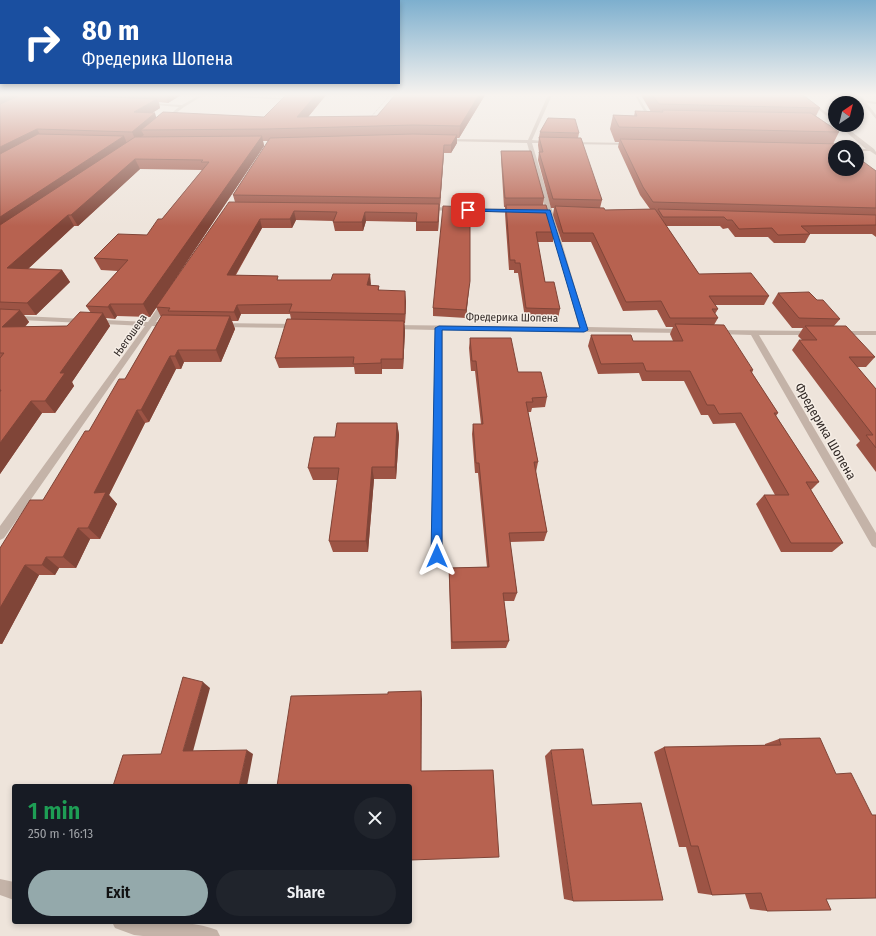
<!DOCTYPE html>
<meta charset="utf-8">
<style>
body{margin:0;font-family:"Fira Sans Condensed",sans-serif;background:#20242c;color:#f1f3f6;height:100vh;display:flex;flex-direction:column;font-size:15px;white-space:nowrap}
*{box-sizing:border-box;margin:0}
p{font-size:13px;color:#9ea1a6}
.icon{flex:none;width:22px;height:22px;fill:none;stroke:currentColor;stroke-width:2;stroke-linecap:round;stroke-linejoin:round}
.map{position:relative;flex:1;overflow:hidden}
.drawer{position:absolute;left:12px;top:784px;width:400px;height:140px;display:flex;flex-direction:column;background:#171b24;border-radius:4px;box-shadow:0 2px 6px #0003}
.drawer>*{flex:none}
.banner{position:absolute;left:0px;top:0px;width:400px;height:84px;box-shadow:0 2px 6px #0003;background:#1a4fa0;color:#fff;overflow:hidden}
.needle{width:26px;rotate:35deg}
.fabs{position:absolute;left:828px;top:96px;display:grid;gap:8px}
.fabs a{display:grid;place-items:center;width:36px;height:36px;border-radius:50%;background:#171b24;box-shadow:0 2px 6px #0003;font-size:20px}
.pin{position:absolute;display:grid;place-items:center;width:34px;height:34px;color:#fff;margin:-17px;border-radius:8px;box-shadow:0 2px 6px #0006}
.me{position:absolute;width:44px;margin:-22px;rotate:0deg;stroke-linejoin:round;filter:drop-shadow(0 0 3px #0008)}
.turn{display:flex;align-items:center;gap:14px;height:84px;padding:0 16px;font-size:18px}
.turn .icon{width:52px;height:52px;stroke-width:2.5}
.turn b{display:block;font-size:28px;line-height:34px}
.round{display:grid;place-items:center;flex:none;width:42px;height:42px;border-radius:21px;background:#20242c}
.headline{display:flex;align-items:center;justify-content:space-between;height:68px;padding:0 16px}
h1{font-size:24px;font-weight:600;line-height:30px;color:#1e9e55}
.cta{display:flex;gap:8px;margin-top:auto;padding:8px 16px}
.cta a{flex:1;height:46px;border-radius:24px;background:#94a9ab;color:#111;font-size:16px;font-weight:600;line-height:46px;text-align:center}
.cta a+a{background:#20242c;color:#f1f3f6}
.map>svg:first-child{display:block}
</style>
<div class="map">
<svg width="876" height="936" viewBox="0 0 876 936">
<rect width="100%" height="100%" fill="#eee4db"/>
<g fill="none" stroke-linecap="round" stroke-linejoin="round">
<!-- path -->
<polyline stroke="#b09d93" stroke-width="1" stroke-dasharray="1 1" stroke-linecap="butt" points="371,117 390,95"/>
<!-- minor -->
<g fill="#c4b3a8" fill-rule="evenodd">
<polygon points="200,95 204,95 184,107 164,122 163,120 179,107 144,104 146,103 182,105"/>
<polygon points="204,95 307,99 311,95 315,95 308,101"/>
<polygon points="548,95 552,95 532,140 553,142 551,143 532,143 587,327 684,329 688,331 684,333 443,330 443,556 441,560 437,561 433,560 431,556 435,330 392,329 388,327 392,325 579,327 527,143 443,141 441,140 443,139 528,140"/>
<polygon points="635,95 637,95 654,122 650,122"/>
<polygon points="799,95 803,95 835,119 835,122"/>
<polygon points="859,95 861,95 865,100 876,102 876,104 867,103 876,115 876,119 862,102"/>
<polygon points="817,124 843,125 874,149 876,152 876,155 870,151 857,151 857,149 866,149 839,126 815,126"/>
<polygon points="569,142 631,143 633,144 631,145 567,144"/>
<polygon points="426,207 518,209 521,211 518,213 424,210 423,209"/>
<polygon points="163,300 166,300 170,302 156,322 170,323 174,325 170,327 152,326 4,538 0,540 0,526 145,326 0,319 0,315 148,322"/>
<polygon points="217,323 298,324 302,326 298,328 220,327 217,327"/>
<polygon points="713,330 817,331 817,335 759,335 876,533 876,548 872,546 751,335 716,334 712,332"/>
<rect x="837" y="331" width="39" height="4"/>
<polygon points="0,879 14,882 14,900 0,895"/>
<path d="M112,922C142,922 191,919 217,930L220,936H143L134,935L115,928Z"/>
</g>
</g>
<!-- wall -->
<g fill="#9d5445" fill-rule="evenodd">
<path d="M0,95H181L168,103L159,102L160,108L152,113L157,118L264,117L286,95H326L308,117L377,116L395,95H485L459,138H457V143L451,153H444L438,231H416V222L366,221L363,231H335L333,222V221L296,220L292,228H262L236,275L279,280H331L370,274V285L379,286V290L406,301L405,323H404L405,331L403,369H382V374H355L354,367L279,368L275,358L291,319L290,314H241L238,321H232L235,329L221,362H184L181,369H176L149,422L145,423L109,495L117,504L100,539H90L76,568H59L55,575H39L2,644H0V548L43,500L89,431L125,379L161,317L156,307L235,202L233,195L269,141H263L264,146L150,317L117,316L115,319L106,318L110,326L72,382L74,386L55,413H42L0,474ZM140,169L202,170L162,219L147,235L94,258L101,270L118,271L86,306L91,313L67,326L25,327L29,322L24,315H36L70,282L62,270L28,269L74,226H78Z"/>
<polygon points="641,95 803,95 820,108 816,116 839,132 833,144 876,171 876,237 872,234 810,234 805,243 774,243 768,237 735,237 728,228 723,229 720,226 666,226 699,274 769,296 764,305 715,305 718,309 715,314 718,318 714,325 753,370 752,373 778,413 776,416 819,482 811,490 843,543 832,552 781,552 756,504 764,495 775,495 735,423 713,424 708,415 701,415 684,381 642,381 639,373 598,374 588,346 591,335 633,341 673,341 670,334 673,327 666,327 657,310 623,311 591,242 562,242 553,215 554,208 551,208 538,160 539,152 538,145 539,137 540,132 579,133 578,138 602,200 600,208 605,210 650,209 640,195 618,147 619,142 615,142 610,129 613,115 634,116 635,111 651,112"/>
<polygon points="501,151 544,198 543,205 554,232 553,242 537,242 545,282 560,309 558,319 525,318 518,273 514,273 514,270 509,270 505,214 505,207 504,207 501,159"/>
<polygon points="469,288 466,318 433,316 433,308"/>
<polygon points="778,293 817,300 840,319 834,326 875,357 866,367 857,367 876,389 876,472 856,445 860,441 792,350 799,340 802,340 798,336 803,328 792,328 772,303"/>
<polygon points="470,338 518,372 547,397 545,407 532,408 531,412 528,412 538,462 536,472 547,532 544,541 510,542 517,593 514,601 504,601 509,641 506,648 451,649 449,576 449,568 487,567 478,473 475,473 472,434 473,424 481,424 475,371 471,371 469,348"/>
<polygon points="397,423 399,435 396,479 374,479 368,552 333,552 329,541 338,480 313,480 308,468 335,437"/>
<polygon points="820,738 826,899 767,911 750,909 745,894 712,895 698,893 686,847 679,847 654,752 664,747 765,745 765,744 779,739"/>
<polygon points="551,750 573,901 564,899 545,756"/>
</g>
<!-- shaded-wall -->
<g fill="#804538">
<polygon points="9,95 15,95 18,101 0,109 0,98"/>
<polygon points="165,95 181,95 168,103"/>
<polygon points="316,95 326,95 299,128 297,117"/>
<polygon points="479,95 485,95 459,138 460,126"/>
<polygon points="157,99 160,108 138,122 134,112"/>
<polygon points="155,113 158,123 141,130 144,135 136,141 132,132"/>
<polygon points="37,129 42,138 0,160 0,147"/>
<polygon points="457,135 457,143 451,153 451,145"/>
<polygon points="124,136 128,146 0,234 0,217"/>
<polygon points="262,136 264,146 150,317 143,304"/>
<polygon points="444,145 444,153 440,206 440,198"/>
<polygon points="135,159 140,169 78,226 71,215"/>
<polygon points="439,204 439,213 438,231 438,222"/>
<polygon points="294,211 296,220 292,228 290,219"/>
<polygon points="365,212 366,221 363,231 362,222"/>
<polygon points="68,215 74,226 16,280 7,268"/>
<polygon points="260,219 262,228 230,284 227,275"/>
<polygon points="62,270 70,282 36,315 27,303"/>
<polygon points="370,274 371,284 368,295 367,285"/>
<polygon points="470,281 469,288 466,318 466,310"/>
<polygon points="405,291 406,301 405,323"/>
<polygon points="110,304 117,316 115,319 108,307"/>
<polygon points="237,305 241,314 238,321 234,312"/>
<polygon points="20,310 29,322 12,339 2,327"/>
<polygon points="103,313 110,326 72,382 74,386 55,413 45,401 60,373"/>
<polygon points="230,316 235,329 221,362 216,350"/>
<polygon points="404,321 405,331 403,369 403,359"/>
<polygon points="178,350 184,362 181,369 175,356"/>
<polygon points="170,356 176,369 149,422 141,410"/>
<polygon points="381,359 382,369 382,374 381,363"/>
<polygon points="31,401 42,413 0,474 0,443"/>
<polygon points="137,410 145,423 109,495 117,504 100,539 88,528 94,493"/>
<polygon points="397,423 399,435 396,479 395,467"/>
<polygon points="372,467 374,479 368,552 366,541"/>
<polygon points="78,528 90,539 76,568 63,557"/>
<polygon points="46,557 59,568 55,575 42,565"/>
<polygon points="25,565 39,575 2,644 0,643 0,608"/>
<polygon points="203,682 210,688 192,755 183,751"/>
<polygon points="421,691 422,699 421,776"/>
<polygon points="247,750 253,754 247,786 239,786"/>
</g>
<!-- building -->
<g fill="#b76250" stroke="#804538">
<polygon points="0,95 9,95 0,98"/>
<polygon points="21,95 66,95 157,99 134,112 155,113 132,132 37,129 0,147 0,104"/>
<polygon points="286,95 316,95 297,117 377,116 395,95 479,95 460,126 413,125 267,129 141,130 163,112 264,117"/>
<polygon points="652,95 803,95 820,108 659,104"/>
<polygon points="662,110 811,113 839,132 619,127 613,115 637,116 635,111 663,112"/>
<polygon points="548,118 575,119 579,133 540,132"/>
<polygon points="38,134 124,136 0,217 0,154"/>
<polygon points="413,134 457,135 451,145 444,145 440,198 233,195 270,138"/>
<polygon points="262,136 143,304 110,304 108,307 86,306 128,260 94,258 118,234 147,235 158,219 162,219 209,162 201,162 203,160 135,159 71,215 68,215 7,268 62,270 27,303 0,302 0,225 135,137"/>
<polygon points="539,137 581,138 602,200 553,199 539,152 543,152"/>
<polygon points="620,139 841,144 844,147 835,147 835,169 857,169 857,157 876,171 876,208 653,202 643,187"/>
<polygon points="501,151 531,151 544,198 505,198"/>
<polygon points="229,202 439,204 438,222 416,222 417,213 365,212 362,222 333,222 337,212 294,211 290,219 260,219 227,275 278,276 277,280 331,280 333,274 370,274 367,285 379,286 378,290 405,291 405,314 289,312 292,304 237,305 234,312 168,311 170,308 156,307"/>
<polygon points="506,205 546,205 554,232 536,232 545,282 554,282 560,309 526,308 520,263 515,263 515,260 510,260"/>
<polygon points="443,206 470,207 470,281 466,310 433,308"/>
<polygon points="555,206 604,208 605,210 655,209 699,274 751,273 769,296 709,296 718,309 712,309 718,318 670,318 661,301 626,302 593,233 563,233"/>
<polygon points="658,209 876,215 876,225 801,226 810,234 778,235 772,228 739,229 732,220 727,220 724,217 663,217"/>
<polygon points="809,292 817,300 823,300 840,319 799,318 778,293"/>
<polygon points="0,309 20,310 2,327 67,326 80,312 103,313 60,373 65,373 45,401 31,401 0,443 0,392 1,390 0,390 0,358 4,353 0,353"/>
<polygon points="162,315 230,316 216,350 178,350 175,356 170,356 141,410 137,410 94,493 106,492 88,528 78,528 63,557 46,557 42,565 25,565 0,608 0,548 30,500 43,500 85,431 89,431 119,379 125,379"/>
<polygon points="287,319 404,321 403,359 381,359 381,363 353,364 354,357 275,358"/>
<polygon points="675,324 724,325 753,370 750,370 778,413 774,413 819,482 806,482 843,543 791,543 764,495 789,495 741,413 719,414 714,405 707,405 690,371 646,371 643,363 601,364 591,335 631,335 633,341 683,341"/>
<polygon points="805,326 846,326 875,357 849,357 876,389 876,448 866,435 873,435 799,340 817,340"/>
<polygon points="470,338 511,338 518,372 541,372 547,397 532,398 533,402 526,402 538,462 534,462 547,532 509,533 517,593 503,593 509,641 452,642 449,568 489,567 479,463 476,463 473,424 483,424 476,361 472,361"/>
<polygon points="337,423 397,423 395,467 372,467 366,541 329,541 339,468 308,468 314,437 335,437"/>
<polygon points="183,677 203,682 183,751 247,750 239,786 113,786 123,755 161,754"/>
<polygon points="421,691 421,771 493,770 499,857 410,860 410,786 277,786 291,696 388,694 388,692"/>
<polygon points="820,738 836,774 851,773 872,815 876,815 876,898 826,899 831,910 767,911 761,893 712,895 698,846 691,846 664,747 781,745 779,739"/>
<polygon points="583,749 592,805 641,803 663,900 573,901 551,750"/>
</g>
<!-- sky -->
<linearGradient id="sky" x2="0" y2="1"><stop stop-color="#7dafce"/><stop offset="0.42" stop-color="#f7f3ef"/><stop offset="1" stop-color="#f7f3ef" stop-opacity="0"/></linearGradient>
<rect width="876" height="226" fill="url(#sky)"/>
<!-- route -->
<polygon fill="#1a73e8" stroke="#114b97" points="468,209 550,210 588,330 584,332 442,330 442,556 440,559 437,560 433,559 431,556 435,328 439,326 580,328 546,213 467,211 466,210"/>
<g text-anchor="middle" stroke-width="3" stroke-linejoin="round" paint-order="stroke">
<!-- far-street labels -->
<g font-size="11" fill="#322a27" stroke="#f6eee6">
<text transform="translate(512 317) rotate(1)" y="4">Фредерика Шопена</text>
<text transform="translate(130 335) rotate(-55)" y="4">Његошева</text>
</g>
<!-- street labels -->
<g font-size="13" fill="#322a27" stroke="#f6eee6">
<text transform="translate(826 431) rotate(60)" y="5">Фредерика Шопена</text>
</g>
</g>
</svg>
<div class="fabs">
<a><svg class="needle" viewBox="-14 -14 28 28"><path d="M0-13l5 13h-10z" fill="#e53935"/><path d="M0 13l5-13h-10z" fill="#9ea1a6"/></svg></a>
<a><svg class="icon" aria-label="search" viewBox="0 0 24 24"><circle cx="10" cy="10" r="6"/><path d="M15 15l6 6"/></svg></a>
</div>
<div class="pin" style="left:468px;top:210px;background:#d93025"><svg class="icon" aria-label="arrive" viewBox="0 0 24 24"><path d="M6 21V4h12l-3 4 3 4H6"/></svg></div>
<svg class="me" style="left:437px;top:556px" viewBox="-20 -20 40 40"><path d="M0-17L14 15 0 8-14 15z" fill="#1a73e8" stroke="#fff" stroke-width="4"/></svg>
<div class="banner">
<div class="turn"><svg class="icon" aria-label="right" viewBox="0 0 24 24"><path d="M7 20v-9h11M14 6l5 5-5 5"/></svg><div><b>80 m</b>Фредерика Шопена</div></div>
</div>
<section class="drawer">
<div class="headline"><div><h1>1 min</h1><p>250 m · 16:13</p></div><a class="round"><svg class="icon" aria-label="close" viewBox="0 0 24 24"><path d="M6 6l12 12M18 6L6 18"/></svg></a></div>
<div class="cta"><a>Exit</a><a>Share</a></div>
</section>
</div>
